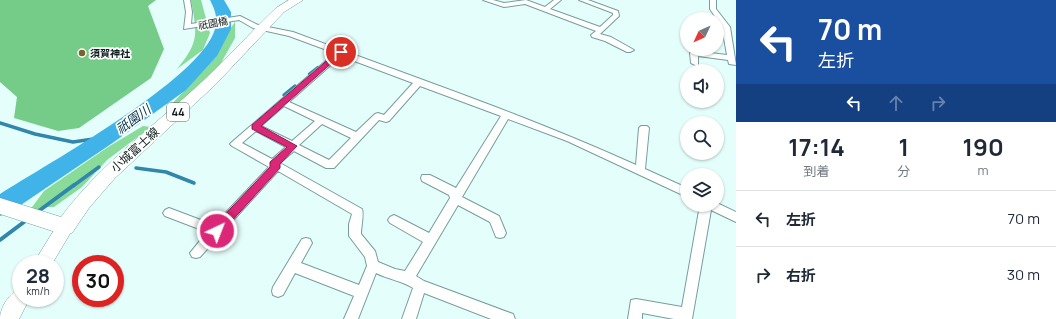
<!DOCTYPE html>
<html lang="ja">
<meta charset="utf-8">
<style>
body{margin:0;font-family:Manrope,"Noto Sans JP",sans-serif;background:#f6f6f7;color:#1f2937;height:100vh;display:flex;flex-direction:column;font-size:15px;white-space:nowrap}
*{box-sizing:border-box;margin:0}
p{font-size:13px;color:#747a83}
.icon{flex:none;width:22px;height:22px;fill:none;stroke:currentColor;stroke-width:2;stroke-linecap:round;stroke-linejoin:round}
.map{position:relative;flex:1;overflow:hidden}
.side{display:flex;flex-direction:column;background:#fff;width:320px}
.side>*{flex:none}
.hud{background:#1a4fa0;color:#fff;overflow:hidden}
.needle{width:26px;rotate:226deg}
.fabs{position:absolute;left:680px;top:12px;display:grid;gap:8px}
.fabs a{display:grid;place-items:center;width:44px;height:44px;border-radius:50%;background:#fff;box-shadow:0 1px 3px #0004;font-size:20px}
.speed{position:absolute;left:12px;top:255px;display:flex;gap:8px;font-size:20px;font-weight:700;text-align:center}
.speed>*{display:grid;place-content:center;width:52px;height:52px;border-radius:50%;background:#fff;box-shadow:0 1px 3px #0004;line-height:1}
.speed small{font-size:10px;font-weight:400}
.speed .limit{border:6px solid #d22;background:#fff;color:#111}
.pin{position:absolute;display:grid;place-items:center;width:34px;height:34px;color:#fff;margin:-17px;border:2px solid #fff;border-radius:50%;box-shadow:0 1px 4px #0007}
.me{position:absolute;width:44px;margin:-22px;rotate:43deg;stroke-linejoin:round;filter:drop-shadow(0 0 3px #0008)}
.turn{display:flex;align-items:center;gap:14px;height:84px;padding:0 16px;font-size:18px}
.turn .icon{width:52px;height:52px;stroke-width:2.5}
.turn b{display:block;font-size:28px;line-height:34px}
.lanes{display:flex;align-items:center;height:38px;padding:0 16px;background:#0003;justify-content:center;gap:20px;direction:ltr}
.lanes .off{opacity:.35}
.eta{display:flex;justify-content:space-evenly;align-items:center;height:68px;text-align:center}
.eta b{font-size:24px;font-weight:700;line-height:28px}
ul{padding:0;list-style:none}
li{display:flex;align-items:center;gap:12px;height:56px;padding:0 16px;border-top:1px solid #e0e1e3}
li div{flex:1}
li b{display:block;font-size:15px}
li em{font-style:normal}
main{display:flex;flex:1;min-height:0}
.map>svg:first-child{display:block}
</style>
<main>
<div class="map">
<svg width="736" height="319" viewBox="0 0 736 319">
<rect width="100%" height="100%" fill="#e4fefc"/>
<!-- green -->
<g fill="#89db9a">
<path d="M191,0H201L210,33L203,50L177,69C200,41 197,34 191,0Z"/>
<polygon points="235,22 235,38 221,63 192,95 166,110 216,57 228,32"/>
<polygon points="143,126 151,127 107,160 82,187 54,207 42,207 24,218 44,191 108,147"/>
</g>
<!-- forest -->
<polygon fill="#75cb88" points="0,0 156,0 148,6 164,49 151,78 79,128 58,131 14,118 17,97 0,82"/>
<g fill="none" stroke-linecap="round" stroke-linejoin="round">
<!-- stream-far2 -->
<g stroke="#3086ab" stroke-width="2.5">
<polyline points="327,60 334,53"/>
<polyline points="309,74 318,67"/>
</g>
<!-- stream-far1 -->
<g stroke="#3086ab" stroke-width="3.5">
<polyline points="284,95 295,86"/>
<polyline points="0,123 35,134 73,142 107,137"/>
<polyline points="136,168 166,172 194,183"/>
<polyline points="73,186 99,167"/>
</g>
<!-- stream -->
<g stroke="#3086ab" stroke-width="4">
<polyline points="36,213 74,185"/>
<polyline points="0,240 28,219"/>
</g>
<!-- river -->
<path fill="#40b4e9" fill-rule="evenodd" d="M210,0H224L231,12V29L217,56L186,90L114,142L9,213L0,216V194C47,164 201,79 215,29C218,17 215,10 210,0Z"/>
<!-- street casing -->
<g stroke="#769e9c" stroke-width="2">
<g id="street">
<path d="M184,0H190L192,12L191,24L240,16L258,25L293,32C407,75 524,114 636,165L639,128L641,126H647L649,128L645,169L687,188V197L567,141L508,119L462,197L499,216L506,233L504,237L500,238L496,237L490,222L458,205L416,276L424,281L513,314L515,319H491L424,293L416,319H402L413,288C402,281 388,279 376,273L358,319H344L354,296L295,273L283,295L278,297L273,295L272,291L273,287L302,239L306,238L310,239L312,243L301,263L359,285L367,266L365,257L349,236V224L352,214L278,171L200,257L196,258L192,257L190,253L207,232L165,216L163,213L165,210L169,208L214,225L269,167L232,146L230,144L232,142L335,53L289,36L253,28L239,20L184,29L186,12ZM341,56L413,83L384,115L378,113L375,114L356,132L289,102ZM420,86L501,116L456,188L430,175H422L421,178L422,181L449,195L450,198L429,233L398,217L394,215L390,217L388,220L390,223L423,242L405,271L395,269L378,262L375,251L361,234C361,227 364,214 362,209L280,163L294,151L326,168H334L379,120L386,122L389,121ZM284,106L315,121L292,141L261,126ZM322,124L351,138L329,160L299,145ZM256,131L286,147L272,159L242,143Z"/>
<polygon points="483,0 493,0 504,3 526,0 545,7 554,0 561,0 550,9 600,27 613,15 613,13 579,0 588,0 618,11 619,16 600,34 611,37 634,50 630,52 627,52 605,41 592,37 591,35 596,31 525,4 504,7"/>
<polygon points="710,0 716,0 716,9 730,27 736,65 729,64 728,60 698,56 698,65 695,65 691,63 690,53 694,51 727,55 722,27 710,9"/>
<polygon points="717,203 736,212 736,222 711,210 692,319 674,319 642,313 642,319 628,319 631,300 636,299 682,307 700,205 717,205"/>
</g>
</g>
<!-- secondary casing -->
<g stroke="#769e9c" stroke-width="1">
<g id="secondary">
<polygon points="65,220 71,222 74,227 52,264 33,264 59,222"/>
<path d="M21,288V298H30L19,319H0C0,307 10,292 21,288Z"/>
</g>
</g>
<!-- primary casing -->
<g stroke="#769e9c" stroke-width="1">
<path id="primary" d="M289,0H303L284,12L215,85L115,178L89,208L72,233L65,235L0,214V198L61,217C101,163 156,125 205,79C229,56 252,31 276,8Z"/>
</g>
<!-- street -->
<use href="#street" fill="#fff" fill-rule="evenodd"/>
<!-- secondary -->
<use href="#secondary" fill="#fff" fill-rule="evenodd"/>
<!-- primary -->
<use href="#primary" fill="#fff" fill-rule="evenodd"/>
</g>
<!-- route -->
<polygon fill="#db2777" stroke="#8e194d" points="338,51 344,52 261,126 297,146 280,164 280,168 220,234 213,234 211,231 213,227 270,167 270,162 287,147 252,129 252,125"/>
<!-- markers -->
<circle fill="#766332" stroke="#fff" stroke-width="1.5" cx="82" cy="53" r="4"/>
<g text-anchor="middle" stroke-width="3.5" stroke-linejoin="round" paint-order="stroke">
<!-- far-street labels -->
<g font-size="10" fill="#0c1c1b" stroke="#fff">
<text transform="translate(213 23) rotate(-10)" y="4">祇園橋</text>
</g>
<!-- far-poi labels -->
<g font-size="10" font-weight="bold" fill="#0c1c1b" stroke="#fff" text-anchor="start">
<text x="90" y="57">須賀神社</text>
</g>
<!-- shield labels -->
<rect fill="#fff" stroke="#55605f" stroke-width="1" x="167" y="103" width="22" height="18" rx="3"/>
<g font-size="11" font-weight="bold" fill="#0c1c1b">
<text x="178" y="116">44</text>
</g>
<!-- street labels -->
<g font-size="12" fill="#0c1c1b" stroke="#fff">
<text transform="translate(135 150) rotate(-42)" y="4">小城富士線</text>
</g>
<!-- water labels -->
<g font-size="13" font-style="italic" fill="#003449" stroke="#fff">
<text transform="translate(133 119) rotate(-36)" y="5">祇園川</text>
</g>
</g>
</svg>
<div class="fabs">
<a><svg class="needle" viewBox="-14 -14 28 28"><path d="M0-13l5 13h-10z" fill="#e53935"/><path d="M0 13l5-13h-10z" fill="#747a83"/></svg></a>
<a><svg class="icon" aria-label="sound" viewBox="0 0 24 24"><path d="M4 9h4l5-4v14l-5-4H4zM17 9q2 3 0 6"/></svg></a>
<a><svg class="icon" aria-label="search" viewBox="0 0 24 24"><circle cx="10" cy="10" r="6"/><path d="M15 15l6 6"/></svg></a>
<a><svg class="icon" aria-label="layers" viewBox="0 0 24 24"><path d="M12 4l9 5-9 5-9-5zM3 14l9 5 9-5"/></svg></a>
</div>
<div class="speed"><div>28<small>km/h</small></div><div class="limit">30</div></div>
<div class="pin" style="left:341px;top:52px;background:#d93025"><svg class="icon" aria-label="arrive" viewBox="0 0 24 24"><path d="M6 21V4h12l-3 4 3 4H6"/></svg></div>
<svg class="me" style="left:217px;top:231px" viewBox="-20 -20 40 40"><circle r="17" fill="#db2777" stroke="#fff" stroke-width="3"/><path d="M0-11L8 9 0 5-8 9z" fill="#fff"/></svg>
</div>
<section class="side">
<div class="hud">
<div class="turn"><svg class="icon" aria-label="left" viewBox="0 0 24 24"><path d="M17 20v-9H6M10 6l-5 5 5 5"/></svg><div><b>70 m</b>左折</div></div>
<div class="lanes"><svg class="icon" aria-label="left" viewBox="0 0 24 24"><path d="M17 20v-9H6M10 6l-5 5 5 5"/></svg><svg class="icon off" aria-label="ahead" viewBox="0 0 24 24"><path d="M12 20V5M6 11l6-6 6 6"/></svg><svg class="icon off" aria-label="right" viewBox="0 0 24 24"><path d="M7 20v-9h11M14 6l5 5-5 5"/></svg></div>
</div>
<div class="eta">
<div><b>17:14</b><p>到着</p></div>
<div><b>1</b><p>分</p></div>
<div><b>190</b><p>m</p></div>
</div>
<ul>
<li><svg class="icon" aria-label="left" viewBox="0 0 24 24"><path d="M17 20v-9H6M10 6l-5 5 5 5"/></svg><div><b>左折</b></div><em>70 m</em></li>
<li><svg class="icon" aria-label="right" viewBox="0 0 24 24"><path d="M7 20v-9h11M14 6l5 5-5 5"/></svg><div><b>右折</b></div><em>30 m</em></li>
</ul>
</section>
</main>
